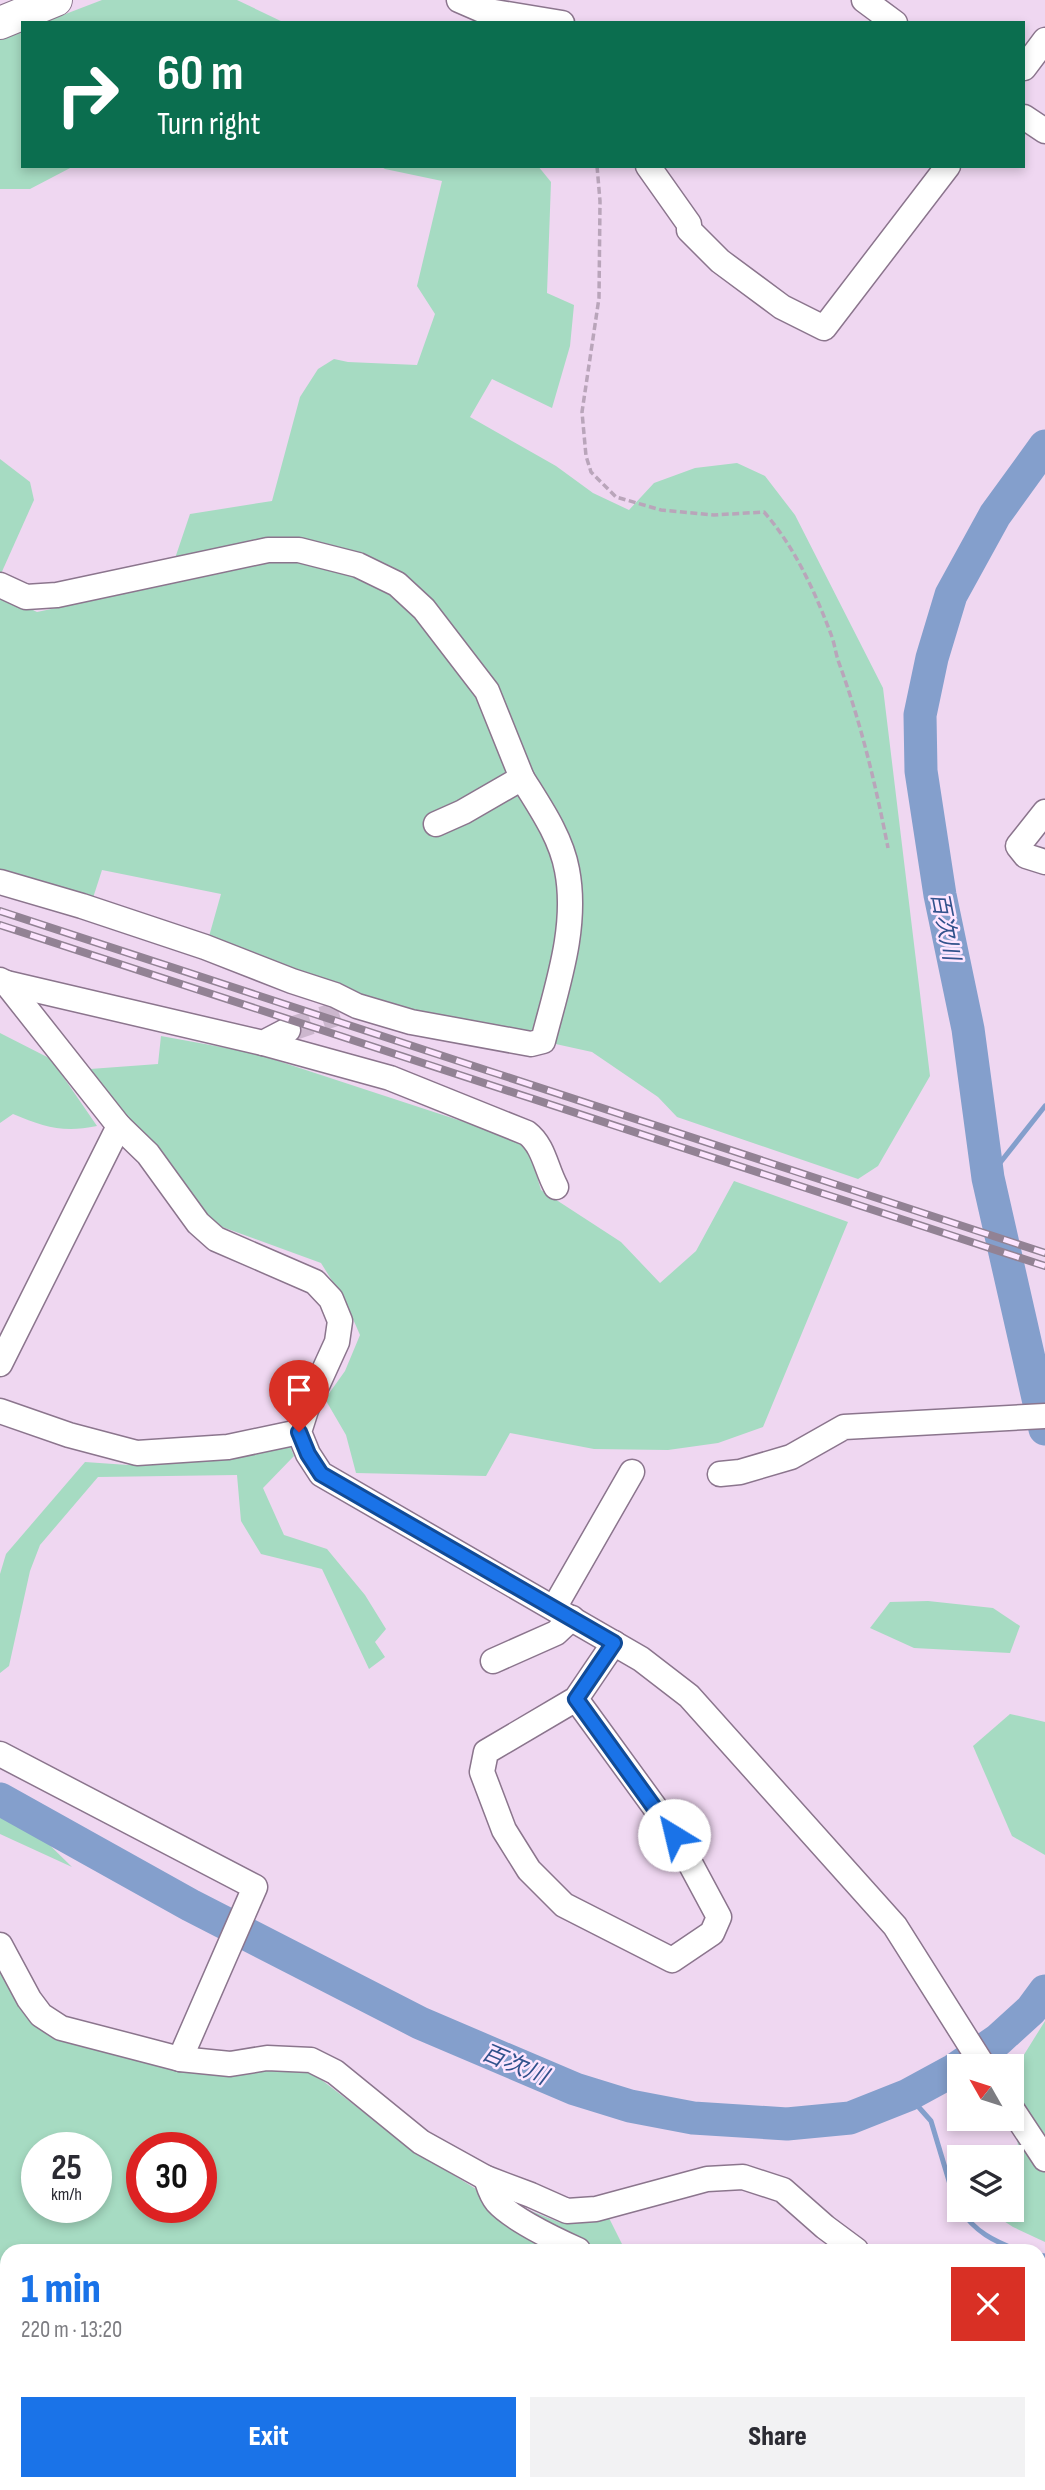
<!DOCTYPE html>
<meta charset="utf-8">
<style>
body{margin:0;font-family:"Sofia Sans Condensed","Noto Sans JP",sans-serif;background:#f2f2f3;color:#2b2b33;height:100vh;display:flex;flex-direction:column;font-size:26px;white-space:nowrap}
*{box-sizing:border-box;margin:0}
p{font-size:23px;color:#7c7c81}
.icon{flex:none;width:38px;height:38px;fill:none;stroke:currentColor;stroke-width:2;stroke-linecap:round;stroke-linejoin:round}
.map{position:relative;flex:1;overflow:hidden}
.side{position:absolute;left:0px;top:2244px;width:1046px;height:247px;display:flex;flex-direction:column;background:#fff;border-radius:21px 21px 0 0;box-shadow:0 4px 10px #0003}
.side>*{flex:none}
.top-card{position:absolute;left:21px;top:21px;width:1004px;height:147px;border-radius:0px;box-shadow:0 4px 10px #0003;background:#0b6e4f;color:#fff;overflow:hidden}
.needle{width:46px;rotate:309deg}
.buttons{position:absolute;left:947px;top:2054px;display:grid;gap:14px}
.buttons a{display:grid;place-items:center;width:77px;height:77px;border-radius:0px;background:#fff;box-shadow:0 4px 10px #0003;font-size:35px}
.speed{position:absolute;left:21px;top:2132px;display:flex;gap:14px;font-size:35px;font-weight:700;text-align:center}
.speed>*{display:grid;place-content:center;width:91px;height:91px;border-radius:50%;background:#fff;box-shadow:0 4px 10px #0003;line-height:1}
.speed small{font-size:18px;font-weight:400}
.speed .limit{border:10px solid #d22;background:#fff;color:#111}
.pin{position:absolute;display:grid;place-items:center;width:60px;height:60px;color:#fff;margin:-72px -30px;border-radius:50% 50% 50% 0;rotate:-45deg;box-shadow:0 0 7px #0007}
.pin .icon{rotate:45deg}
.me{position:absolute;width:77px;margin:-38px;rotate:324deg;stroke-linejoin:round;filter:drop-shadow(0 0 5px #0008)}
.turn{display:flex;align-items:center;gap:24px;height:147px;padding:0 21px;font-size:32px}
.turn .icon{width:91px;height:91px;stroke-width:2.5}
.turn b{display:block;font-size:49px;line-height:60px}
.round{display:grid;place-items:center;flex:none;width:74px;height:74px;border-radius:0px;background:#f2f2f3}
.overview{display:flex;align-items:center;justify-content:space-between;height:119px;padding:0 21px}
h1{font-size:42px;font-weight:800;line-height:52px;color:#1a73e8}
.button{display:flex;gap:14px;margin-top:auto;padding:14px 21px}
.button a{flex:1;height:80px;border-radius:0px;background:#1a73e8;color:#fff;font-size:28px;font-weight:800;line-height:80px;text-align:center}
.button a+a{background:#f2f2f3;color:#2b2b33}
.map>svg:first-child{display:block}
</style>
<div class="map">
<svg width="1045" height="2490" viewBox="0 0 1045 2490">
<rect width="100%" height="100%" fill="#efd7f1"/>
<!-- green -->
<g fill="#a6dbc2" fill-rule="evenodd">
<polygon points="102,0 237,0 285,23 42,23"/>
<polygon points="23,30 23,166 74,166 30,189 0,189 0,39"/>
<polygon points="380,166 538,166 551,182 547,293 574,305 570,346 552,408 492,379 470,417 556,466 593,493 629,510 654,483 695,468 737,463 765,476 795,515 883,688 930,1076 878,1166 858,1179 677,1117 658,1097 592,1052 371,1003 208,940 221,894 102,870 92,901 0,873 0,599 6,597 37,612 166,585 190,514 272,501 300,397 318,369 334,359 348,362 417,365 435,314 417,286 442,181 385,169"/>
<polygon points="0,459 30,482 34,500 0,576"/>
<path d="M0,1033L51,1059L97,1126C63,1133 44,1127 13,1114L0,1123Z"/>
<polygon points="161,1036 254,1053 510,1137 528,1147 541,1190 621,1242 660,1283 696,1251 734,1181 848,1222 763,1427 718,1443 668,1450 594,1449 510,1433 486,1476 356,1473 346,1435 325,1399 345,1371 360,1335 346,1303 321,1263 214,1224 202,1215 90,1069 158,1064"/>
<polygon points="288,1441 294,1456 263,1488 284,1535 327,1549 365,1595 386,1629 375,1642 385,1657 369,1669 322,1569 261,1554 241,1521 237,1475 98,1477 40,1545 30,1571 9,1666 0,1673 0,1574 6,1554 85,1462 128,1465 219,1458"/>
<polygon points="928,1601 993,1608 1020,1626 1010,1653 914,1648 870,1628 890,1602"/>
<polygon points="1010,1714 1045,1722 1045,1855 1012,1836 973,1746"/>
<polygon points="0,1809 23,1819 72,1867 0,1834"/>
<path d="M0,1965L58,2036L306,2068L413,2150L476,2189L561,2223L609,2218L625,2250H7V2483H1040V2329L1044,2328L1045,2490H0ZM37,2147H96V2207H37ZM142,2147H201V2207H142Z"/>
<polygon points="1045,2021 1045,2242 1013,2227 987,2210 1012,2210 1012,2158 1008,2158 1019,2153 1012,2102 1012,2074"/>
</g>
<g fill="none" stroke-linecap="round" stroke-linejoin="round">
<!-- stream -->
<g stroke="#849fcc" stroke-width="5">
<polyline points="988,1178 1045,1106"/>
<polyline points="908,2095 931,2121 955,2201 959,2208"/>
<path d="M961,2210C975,2232 994,2241 1017,2250"/>
<polyline points="1040,2255 1045,2256"/>
</g>
<!-- river -->
<g stroke="#849fcc" stroke-width="33">
<polyline points="1045,446 995,515 951,595 932,658 920,715 921,771 940,895 968,1029 988,1178 1045,1429"/>
<polyline points="0,1799 190,1905 420,2023 575,2089 630,2106 693,2118 787,2124 850,2118 908,2095 954,2070 998,2040 1031,2010 1045,1991"/>
</g>
<!-- minor-tunnel -->
<polyline stroke="#ccb7ce" stroke-width="24" stroke-dasharray="24 12" stroke-linecap="butt" points="288,1030 339,1013"/>
<!-- minor casing -->
<g stroke="#8b758d" stroke-width="27">
<g id="minor">
<polyline points="459,0 482,10 562,23"/>
<polyline points="864,0 895,23"/>
<polyline points="1024,68 1045,40"/>
<polyline points="1024,117 1045,131"/>
<polyline points="648,166 689,224 689,230 720,261 782,307 824,328 948,166"/>
<polyline points="0,585 26,597 57,595 268,550 299,550 358,565 397,584 424,609 487,691 522,778 463,812 436,824"/>
<polyline points="1045,812 1018,846 1026,856 1045,862"/>
<path d="M0,882L82,906L205,947L292,981L335,995L357,1006L411,1022L531,1044L543,1041C557,986 578,927 567,870C561,837 540,807 522,778"/>
<polyline points="0,980 6,983 119,1126 148,1154 198,1223 216,1239 315,1282 331,1299 340,1321 337,1342 306,1410 299,1432 308,1454 321,1474 641,1659 689,1696 895,1926 984,2067"/>
<polyline points="6,983 263,1043 288,1030"/>
<path d="M263,1043L390,1078L527,1133C544,1146 546,1169 556,1187"/>
<polyline points="0,1364 119,1126"/>
<polyline points="0,1411 69,1435 137,1453 228,1447 299,1432"/>
<polyline points="720,1474 740,1472 791,1457 844,1427 1045,1416"/>
<polyline points="554,1608 632,1472"/>
<polyline points="493,1661 556,1633 572,1618"/>
<polyline points="576,1699 486,1752 482,1772 504,1830 529,1870 564,1905 672,1960 712,1933 719,1917 675,1835 576,1699 614,1643"/>
<polyline points="0,1754 255,1887 180,2059"/>
<polyline points="0,1945 29,1999 41,2015 61,2028 180,2059 230,2064 267,2058 311,2060 335,2072 421,2142 486,2178 531,2195 567,2211 596,2209 707,2179 743,2177 783,2190 825,2227 856,2250"/>
<polyline points="1012,2109 1045,2159"/>
<path d="M486,2178C489,2187 491,2195 497,2202C513,2220 556,2240 578,2250"/>
<polyline points="1040,2342 1045,2345"/>
</g>
</g>
<!-- major casing -->
<g stroke="#8b758d" stroke-width="34">
<polyline id="major" points="0,23 56,0"/>
</g>
<!-- path -->
<path stroke="#b9a5ba" stroke-width="3.5" stroke-dasharray="7 3.5" stroke-linecap="butt" d="M597,166L600,201L599,298L582,412L586,456L591,472L616,497L661,510L714,515L764,512C795,547 816,594 832,637C835,646 836,655 839,663C861,723 876,786 888,848"/>
<!-- minor -->
<use href="#minor" stroke="#fff" stroke-width="24"/>
<!-- major -->
<use href="#major" stroke="#fff" stroke-width="32"/>
<!-- rail casing -->
<g stroke="#928294" stroke-width="8">
<g id="rail">
<polyline points="0,911 1045,1253"/>
<polyline points="0,925 1045,1266"/>
</g>
</g>
<!-- rail -->
<use href="#rail" stroke="#fde5ff" stroke-width="5" stroke-dasharray="16" stroke-linecap="butt"/>
</g>
<g fill="none" stroke-linecap="round" stroke-linejoin="round">
<!-- route casing -->
<g stroke="#114b97" stroke-width="18">
<polyline id="route" points="299,1432 308,1454 321,1474 614,1643 576,1699 674,1835"/>
</g>
<!-- route -->
<use href="#route" stroke="#1a73e8" stroke-width="12"/>
</g>
<g text-anchor="middle" stroke-width="5" stroke-linejoin="round" paint-order="stroke">
<!-- water labels -->
<g font-size="23" font-style="italic" fill="#31528c" stroke="#fde5ff">
<text transform="translate(946 926) rotate(79)" y="8">百次川</text>
<text transform="translate(515 2064) rotate(23)" y="8">百次川</text>
</g>
</g>
</svg>
<div class="buttons">
<a><svg class="needle" viewBox="-14 -14 28 28"><path d="M0-13l5 13h-10z" fill="#e53935"/><path d="M0 13l5-13h-10z" fill="#7c7c81"/></svg></a>
<a><svg class="icon" aria-label="layers" viewBox="0 0 24 24"><path d="M12 4l9 5-9 5-9-5zM3 14l9 5 9-5"/></svg></a>
</div>
<div class="speed"><div>25<small>km/h</small></div><div class="limit">30</div></div>
<div class="pin" style="left:299px;top:1432px;background:#d93025"><svg class="icon" aria-label="arrive" viewBox="0 0 24 24"><path d="M6 21V4h12l-3 4 3 4H6"/></svg></div>
<svg class="me" style="left:674px;top:1835px" viewBox="-20 -20 40 40"><circle r="19" fill="#fff"/><path d="M0-13L10 11 0 6-10 11z" fill="#1a73e8"/></svg>
<div class="top-card">
<div class="turn"><svg class="icon" aria-label="right" viewBox="0 0 24 24"><path d="M7 20v-9h11M14 6l5 5-5 5"/></svg><div><b>60 m</b>Turn right</div></div>
</div>
<section class="side">
<div class="overview"><div><h1>1 min</h1><p>220 m · 13:20</p></div><a class="round" style="background:#d93025;color:#fff"><svg class="icon" aria-label="close" viewBox="0 0 24 24"><path d="M6 6l12 12M18 6L6 18"/></svg></a></div>
<div class="button"><a>Exit</a><a>Share</a></div>
</section>
</div>
